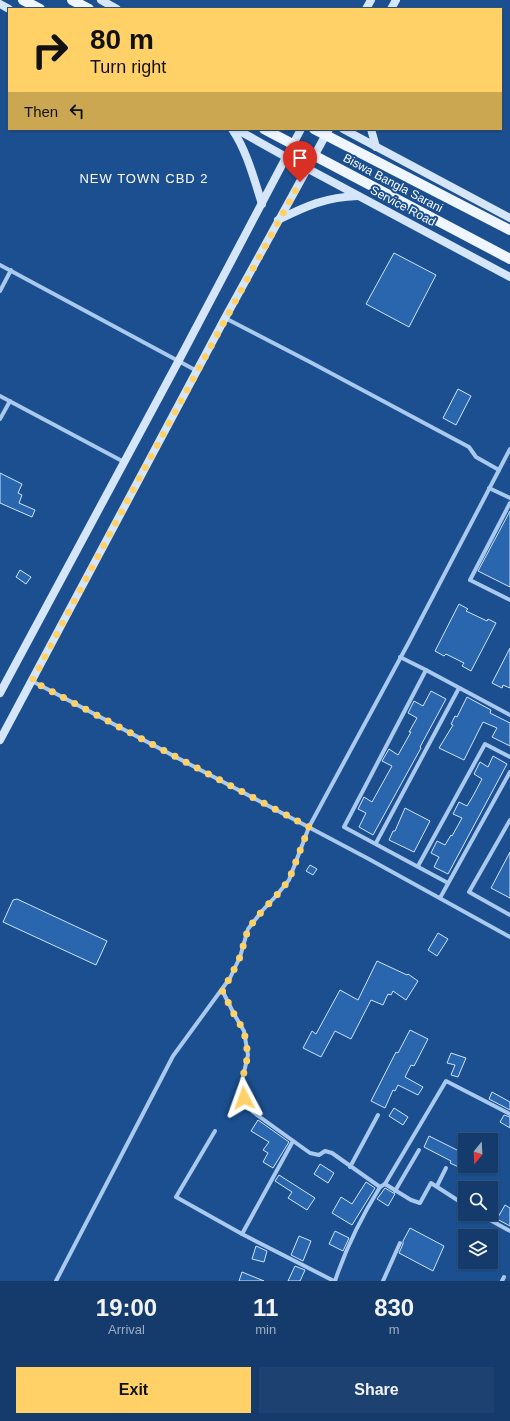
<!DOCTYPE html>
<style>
body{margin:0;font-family:Arial,sans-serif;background:#1d4271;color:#f1f3f6;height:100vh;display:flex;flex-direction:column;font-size:15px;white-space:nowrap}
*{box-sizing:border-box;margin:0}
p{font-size:13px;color:#9dadc1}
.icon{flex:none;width:22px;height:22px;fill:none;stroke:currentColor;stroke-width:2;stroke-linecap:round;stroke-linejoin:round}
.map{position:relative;height:1281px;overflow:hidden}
.sheet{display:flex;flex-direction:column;background:#143b6b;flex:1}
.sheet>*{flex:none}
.hud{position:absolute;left:8px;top:8px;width:494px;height:122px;border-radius:0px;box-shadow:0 1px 3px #0004,0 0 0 1px #33557e;background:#ffd166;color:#111;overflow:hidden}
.needle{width:26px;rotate:198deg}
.controls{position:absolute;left:458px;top:1133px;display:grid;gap:8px}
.controls a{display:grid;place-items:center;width:40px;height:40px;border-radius:0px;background:#143b6b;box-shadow:0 1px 3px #0004,0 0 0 1px #33557e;font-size:20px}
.pin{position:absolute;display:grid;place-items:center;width:34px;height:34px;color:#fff;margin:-41px -17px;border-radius:50% 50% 50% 0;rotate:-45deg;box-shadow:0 0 4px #0007}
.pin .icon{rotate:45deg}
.me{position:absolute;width:44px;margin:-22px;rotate:356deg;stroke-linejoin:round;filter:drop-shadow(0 0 3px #0008)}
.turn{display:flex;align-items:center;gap:14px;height:84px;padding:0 16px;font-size:18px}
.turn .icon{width:52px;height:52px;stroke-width:2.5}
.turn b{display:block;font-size:28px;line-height:34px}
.then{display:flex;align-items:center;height:38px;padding:0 16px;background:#0003;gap:8px;font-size:15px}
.eta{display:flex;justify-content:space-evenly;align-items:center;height:68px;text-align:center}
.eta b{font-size:24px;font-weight:700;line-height:28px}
.action{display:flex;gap:8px;margin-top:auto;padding:8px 16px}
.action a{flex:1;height:46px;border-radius:0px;background:#ffd166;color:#111;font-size:16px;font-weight:700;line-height:46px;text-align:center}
.action a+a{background:#1d4271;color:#f1f3f6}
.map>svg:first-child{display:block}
</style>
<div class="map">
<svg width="510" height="1281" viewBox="0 0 510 1281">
<rect width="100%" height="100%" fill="#1b4f8f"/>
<!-- building -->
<g fill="#2a66ad" stroke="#cfe3fa">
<polygon points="394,253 436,275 409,327 366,304"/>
<polygon points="458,389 471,396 456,425 443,418"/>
<polygon points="0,473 22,484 18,493 22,495 19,503 35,510 32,517 0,503"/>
<polygon points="510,511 510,587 478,571"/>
<polygon points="20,570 31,577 26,584 16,577"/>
<polygon points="459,604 468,609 466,611 487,621 488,619 496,623 471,671 462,666 464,663 446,654 444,656 435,651"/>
<polygon points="510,648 510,688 503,685 502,688 492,683"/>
<polygon points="431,691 446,699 420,747 421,748 373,835 359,827 366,813 358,809 364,797 372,802 392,766 382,761 389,749 398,755 411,732 409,732 417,718 408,713 414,701 423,706"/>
<polygon points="467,697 491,710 490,713 510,723 510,746 492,737 497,728 483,722 464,760 439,748 453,725 451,724 455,716 457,717"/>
<polygon points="493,756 507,764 448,874 434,867 439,857 431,853 437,841 445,845 451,835 452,836 462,818 453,814 459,802 467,806 473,796 482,779 474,774 480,762 488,767"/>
<polygon points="405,808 430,821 414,852 389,840 393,831 395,831"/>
<polygon points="510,852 510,898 491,888"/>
<polygon points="310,865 317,869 313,875 306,871"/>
<polygon points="17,899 107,941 96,965 3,922 13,900"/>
<polygon points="438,933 448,939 437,956 428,950"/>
<polygon points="377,961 407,975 408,974 418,981 406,1000 393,991 391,995 388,994 383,1005 371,1000 351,1039 335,1031 321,1057 303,1048 312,1031 316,1034 340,990 358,1000"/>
<polygon points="410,1030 428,1039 414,1066 411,1065 405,1077 423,1087 418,1095 398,1085 395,1091 393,1090 385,1108 371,1101 396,1052 398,1053"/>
<polygon points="451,1053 466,1058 458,1077 451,1075 455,1065 447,1063"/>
<polygon points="492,1092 510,1102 510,1110 489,1099"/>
<polygon points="394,1108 408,1117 403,1125 389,1116"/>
<polygon points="504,1115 510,1117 510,1128 500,1122"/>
<polygon points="258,1120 289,1142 273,1168 263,1162 268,1153 263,1150 269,1142 251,1131"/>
<polygon points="429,1136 465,1154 465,1170 450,1163 451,1161 424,1147"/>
<polygon points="320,1164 334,1173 328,1183 314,1174"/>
<polygon points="279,1175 315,1198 307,1210 288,1198 292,1192 275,1181"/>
<polygon points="366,1182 375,1188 352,1225 332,1213 341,1197 352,1204"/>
<polygon points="385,1188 395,1194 388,1206 377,1199"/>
<polygon points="505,1205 510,1208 510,1226 497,1219"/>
<polygon points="410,1228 444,1246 433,1271 399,1253 403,1244 403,1241"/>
<polygon points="335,1231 349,1238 343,1251 329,1244"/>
<polygon points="299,1236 311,1241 303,1261 291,1255"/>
<polygon points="256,1246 267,1251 264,1262 252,1259"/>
<polygon points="295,1266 305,1270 300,1281 288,1281"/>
<polygon points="242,1272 264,1281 239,1281"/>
</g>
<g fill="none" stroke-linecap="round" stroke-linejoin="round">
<!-- street -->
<g stroke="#a9c9ee" stroke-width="4">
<polyline points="0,265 197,371"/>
<polyline points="0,291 11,270"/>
<polyline points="225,318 310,362 469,447 476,457 499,470"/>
<polyline points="0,396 124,462"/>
<polyline points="0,419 10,401"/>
<polyline points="489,488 510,498"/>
<polyline points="510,503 470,580 510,600"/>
<polyline points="400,657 426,670"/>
<polyline points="32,681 367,858 510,937"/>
<polyline points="510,820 469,892 510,915"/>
<polyline points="376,843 459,688"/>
<polyline points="418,866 485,744 510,757"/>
<polyline points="448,883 344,827 426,670 510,715"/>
<polyline points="440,898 510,772"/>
<polyline points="222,990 234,1014 244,1031 248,1055 242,1081 244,1098 253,1112 310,1153 319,1155 325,1151 332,1153 380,1187 385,1184 411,1200 420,1203 431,1183 465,1205"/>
<polyline points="215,1131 176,1197 242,1234 334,1281"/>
<polyline points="350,1167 378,1115"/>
<polyline points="385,1184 446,1081 510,1114"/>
<polyline points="437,1186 446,1168"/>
<polyline points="395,1191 419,1150"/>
<polyline points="479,1214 510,1231"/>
<polyline points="242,1234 293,1141"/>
<polyline points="56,1281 173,1056 230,978 240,957 248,929 262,911 276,896 289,880 309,827 409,642 510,449"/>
<path d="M335,1281C346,1248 362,1216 380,1187"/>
<polyline points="383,1281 400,1243"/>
<polyline points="502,1281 504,1277"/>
</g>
<!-- secondary -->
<g stroke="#d6e6fa" stroke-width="8">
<polyline points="101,0 117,9"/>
<polyline points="0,4 9,9"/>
<polyline points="366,9 371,0"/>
<polyline points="391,9 396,0"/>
<path d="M232,129C247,151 254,179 262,204"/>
<polyline points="236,129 286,157 510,277"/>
<polyline points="343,129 510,218"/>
<polyline points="371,129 376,147"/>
<path d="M278,220C306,206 326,197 358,196"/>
<polyline points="0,693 178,362 301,129"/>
<polyline points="0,740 225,318 329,129"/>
</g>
<!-- primary -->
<g stroke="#f0f6ff" stroke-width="10">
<polyline points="23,0 40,9"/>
<polyline points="72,0 89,9"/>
<polyline points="264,129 510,259"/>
<polyline points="314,129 510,230"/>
</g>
</g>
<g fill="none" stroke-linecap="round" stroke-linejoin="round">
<!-- route -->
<polyline stroke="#ffd166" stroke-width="7" stroke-dasharray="0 12.6" points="244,1098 242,1081 248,1055 244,1031 234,1014 222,990 230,978 240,957 248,929 262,911 276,896 289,880 309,827 32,681 141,475 300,182"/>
</g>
<g text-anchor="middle" stroke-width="4" stroke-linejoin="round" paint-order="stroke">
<!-- street labels -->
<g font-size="12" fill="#fff" stroke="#1b4f8f">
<text transform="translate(393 183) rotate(28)" y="4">Biswa Bangla Sarani</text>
<text transform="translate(403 206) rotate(28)" y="4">Service Road</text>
</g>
<!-- neighbourhood labels -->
<g font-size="13" letter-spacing="1" fill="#fff" stroke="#1b4f8f">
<text x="144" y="183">NEW TOWN CBD 2</text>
</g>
</g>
</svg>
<div class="controls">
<a><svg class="needle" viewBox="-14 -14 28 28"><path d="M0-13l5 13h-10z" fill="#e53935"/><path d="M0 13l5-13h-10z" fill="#9dadc1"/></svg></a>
<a><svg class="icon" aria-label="search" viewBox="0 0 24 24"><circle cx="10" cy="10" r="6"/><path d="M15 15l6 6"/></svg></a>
<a><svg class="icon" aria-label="layers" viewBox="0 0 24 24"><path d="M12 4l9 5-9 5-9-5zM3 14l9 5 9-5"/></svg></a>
</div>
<div class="pin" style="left:300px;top:182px;background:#d93025"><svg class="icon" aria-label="arrive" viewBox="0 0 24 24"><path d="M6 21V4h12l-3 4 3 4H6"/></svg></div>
<svg class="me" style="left:244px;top:1098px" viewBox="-20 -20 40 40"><path d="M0-17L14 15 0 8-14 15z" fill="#ffd166" stroke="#fff" stroke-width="4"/></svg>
<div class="hud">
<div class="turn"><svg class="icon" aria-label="right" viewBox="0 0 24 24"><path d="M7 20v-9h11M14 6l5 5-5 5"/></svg><div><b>80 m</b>Turn right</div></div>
<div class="then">Then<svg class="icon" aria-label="left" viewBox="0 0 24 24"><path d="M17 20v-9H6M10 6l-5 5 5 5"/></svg></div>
</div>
</div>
<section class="sheet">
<div class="eta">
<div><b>19:00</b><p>Arrival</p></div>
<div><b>11</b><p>min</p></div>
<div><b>830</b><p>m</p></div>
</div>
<div class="action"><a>Exit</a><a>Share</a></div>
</section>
